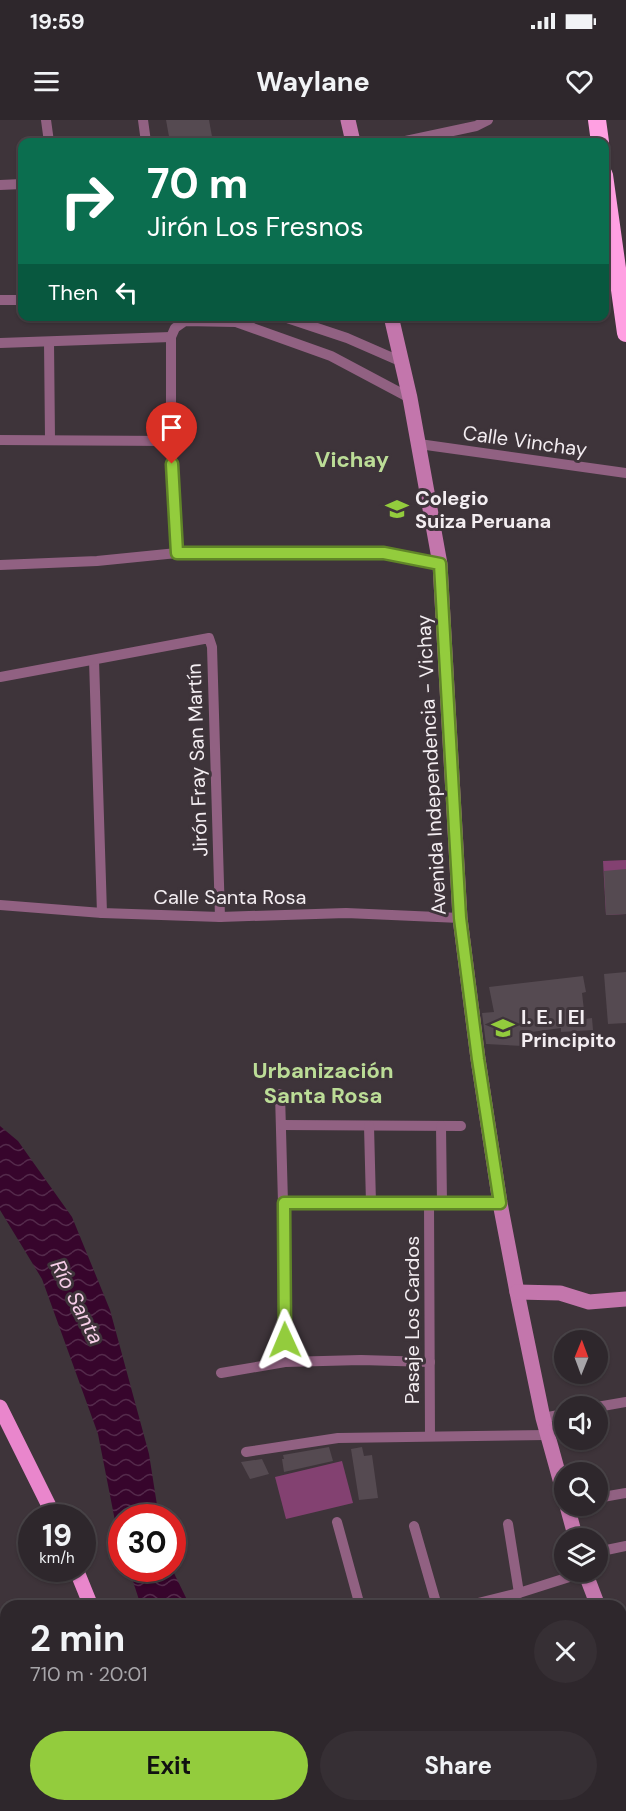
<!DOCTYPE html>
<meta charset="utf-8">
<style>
body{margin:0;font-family:"DM Sans",sans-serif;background:#362f34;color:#f1f3f6;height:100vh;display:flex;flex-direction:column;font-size:22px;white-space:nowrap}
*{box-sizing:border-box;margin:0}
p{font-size:20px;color:#a7a5a9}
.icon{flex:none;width:33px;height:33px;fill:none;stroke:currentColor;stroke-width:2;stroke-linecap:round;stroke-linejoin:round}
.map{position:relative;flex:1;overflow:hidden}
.drawer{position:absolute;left:0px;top:1480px;width:627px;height:212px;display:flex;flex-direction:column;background:#2e272c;border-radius:18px 18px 0 0;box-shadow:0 2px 4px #0004,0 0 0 2px #494448}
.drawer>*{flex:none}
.hud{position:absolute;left:18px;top:18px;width:591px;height:183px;border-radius:12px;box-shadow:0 2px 4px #0004,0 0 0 2px #494448;background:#0b6e4f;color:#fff;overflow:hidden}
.needle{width:39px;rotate:1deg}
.tools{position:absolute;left:554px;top:1210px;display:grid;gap:12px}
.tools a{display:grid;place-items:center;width:54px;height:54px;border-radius:50%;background:#2e272c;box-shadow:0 2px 4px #0004,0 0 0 2px #494448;font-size:30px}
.speed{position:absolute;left:18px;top:1384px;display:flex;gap:12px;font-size:30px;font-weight:700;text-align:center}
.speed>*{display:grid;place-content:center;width:78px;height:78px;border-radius:50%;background:#2e272c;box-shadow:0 2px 4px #0004,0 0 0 2px #494448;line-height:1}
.speed small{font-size:15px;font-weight:400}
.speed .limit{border:9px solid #d22;background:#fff;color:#111}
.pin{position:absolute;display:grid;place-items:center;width:51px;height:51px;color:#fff;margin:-62px -26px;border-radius:50% 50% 50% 0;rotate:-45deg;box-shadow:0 0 6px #0007}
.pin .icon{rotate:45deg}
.me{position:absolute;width:66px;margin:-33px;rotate:359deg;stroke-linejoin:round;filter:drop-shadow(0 0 4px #0008)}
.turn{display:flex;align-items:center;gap:21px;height:126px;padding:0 30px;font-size:27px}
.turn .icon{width:78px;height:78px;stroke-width:2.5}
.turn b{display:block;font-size:42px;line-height:51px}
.then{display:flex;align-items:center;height:57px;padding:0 30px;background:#0003;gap:12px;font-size:22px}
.round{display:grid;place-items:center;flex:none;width:63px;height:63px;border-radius:32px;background:#362f34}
.headline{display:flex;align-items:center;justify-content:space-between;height:102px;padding:0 30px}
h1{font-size:36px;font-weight:700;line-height:45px}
.cta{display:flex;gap:12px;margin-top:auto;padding:12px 30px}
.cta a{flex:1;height:69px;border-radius:36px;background:#93cc3d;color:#111;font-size:24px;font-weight:700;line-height:69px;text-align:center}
.cta a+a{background:#362f34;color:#f1f3f6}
.status{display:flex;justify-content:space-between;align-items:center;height:42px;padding:0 30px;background:#2e272c;direction:ltr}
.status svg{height:16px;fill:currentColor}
header{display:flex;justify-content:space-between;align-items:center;height:78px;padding:0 30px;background:#2e272c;font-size:27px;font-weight:700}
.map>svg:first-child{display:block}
</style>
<div class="status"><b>19:59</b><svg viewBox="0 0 49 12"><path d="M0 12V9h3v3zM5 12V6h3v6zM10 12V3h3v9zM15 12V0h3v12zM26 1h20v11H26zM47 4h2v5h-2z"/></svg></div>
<header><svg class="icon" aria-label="menu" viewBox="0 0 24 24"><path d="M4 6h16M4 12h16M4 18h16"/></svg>Waylane<svg class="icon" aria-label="heart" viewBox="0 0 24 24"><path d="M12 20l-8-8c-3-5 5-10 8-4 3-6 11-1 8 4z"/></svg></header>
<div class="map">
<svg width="626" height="1691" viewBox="0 0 626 1691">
<defs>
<pattern id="water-waves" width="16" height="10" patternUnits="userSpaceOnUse" patternTransform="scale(1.5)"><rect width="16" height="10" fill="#37052c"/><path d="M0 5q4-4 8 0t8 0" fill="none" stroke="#542a4b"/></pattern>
</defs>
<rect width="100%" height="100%" fill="#3e343a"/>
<!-- grass -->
<g fill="#834171">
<polygon points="626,740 626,794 606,795 603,741"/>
<polygon points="342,1341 353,1383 286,1399 275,1357"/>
</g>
<!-- water -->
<g fill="url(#water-waves)">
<polygon points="0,1006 18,1021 72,1097 110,1190 149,1334 159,1398 122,1398 121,1424 116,1406 98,1314 42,1159 0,1090"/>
<polygon points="129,1449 172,1449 190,1486 141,1486"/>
<polygon points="166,1686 221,1686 221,1691 165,1691"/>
</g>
<!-- building -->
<g fill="#554a51">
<polygon points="166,0 209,0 213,22 170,22"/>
<polygon points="626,749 626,794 606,795 604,751"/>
<polygon points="626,852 626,903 608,904 604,854"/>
<polygon points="583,856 586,872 582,873 585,899 592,898 593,910 561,912 561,908 524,913 523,926 486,924 482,893 494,892 489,867"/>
<polygon points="329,1327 333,1341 284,1352 282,1339 284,1339 283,1335"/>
<polygon points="362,1327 364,1336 372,1335 378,1378 359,1380 351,1329"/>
<polygon points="262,1339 269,1354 250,1359 241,1342"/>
</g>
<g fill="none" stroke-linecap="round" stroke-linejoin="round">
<!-- street -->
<g stroke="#916182" stroke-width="10">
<polyline points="46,0 49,22"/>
<polyline points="143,0 146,22"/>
<polyline points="401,22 476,6 488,0"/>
<polyline points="0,65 22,64"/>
<polyline points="0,180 22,180"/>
<polyline points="281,196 347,218 402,242"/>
<polyline points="49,222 50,319"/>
<polyline points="0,223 171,217"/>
<polyline points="0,320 171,321"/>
<polyline points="419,324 626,353"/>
<polyline points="177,433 171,321 171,217 175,208 185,201 236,202 331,236 410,278"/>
<polyline points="0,445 97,441 177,433 384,433 440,444"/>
<polyline points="94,540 102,793"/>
<polyline points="0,557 209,518 212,527 220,797"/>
<polyline points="0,785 102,793 220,797 346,793 460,798"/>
<polyline points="280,974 283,1083 285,1242"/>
<polyline points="281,1005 461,1006"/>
<polyline points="369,1006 371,1083"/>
<polyline points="441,1006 442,1083"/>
<polyline points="283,1083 500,1083"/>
<polyline points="429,1083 430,1316"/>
<polyline points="221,1253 285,1242 361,1240 430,1242"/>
<polyline points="597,1287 626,1282"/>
<polyline points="543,1298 564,1294"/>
<polyline points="246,1332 338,1318 547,1315"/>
<polyline points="597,1378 626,1373"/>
<polyline points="337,1402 360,1486"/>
<polyline points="508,1404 519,1473"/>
<polyline points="414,1406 437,1486"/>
<polyline points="597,1432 626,1426"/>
<polyline points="466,1486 519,1473 585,1452"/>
</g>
<!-- secondary -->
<g stroke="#c376ac" stroke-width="15">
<polyline points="348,0 353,22"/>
<polyline points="391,196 410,278 440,444 460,798 478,939 500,1083 517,1172 543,1298 564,1374"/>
<polyline points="517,1172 560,1173 589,1182 626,1179"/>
<polyline points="567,1386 576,1419"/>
<polyline points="585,1452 598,1486"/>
<polyline points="621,1553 626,1567"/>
<polyline points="621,1631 626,1620"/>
<polyline points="592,1691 595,1686"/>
</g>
<!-- primary -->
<g stroke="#e986cc" stroke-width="15">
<polyline points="0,1287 55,1398"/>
<polyline points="76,1449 91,1486"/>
<polyline points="133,1686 134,1691"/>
</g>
<!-- highway -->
<g stroke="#ffa0e2" stroke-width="18">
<polyline points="597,0 600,22"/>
<polyline points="604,55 626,213"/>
</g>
</g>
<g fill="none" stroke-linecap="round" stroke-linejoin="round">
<!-- route casing -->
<g stroke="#608528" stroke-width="15">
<polyline id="route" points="172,344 177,433 384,433 440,444 460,798 478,939 500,1083 284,1083 285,1220"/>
</g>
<!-- route -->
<use href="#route" stroke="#93cc3d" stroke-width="10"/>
</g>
<!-- icons -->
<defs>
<g id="school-bare" transform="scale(1.8)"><path d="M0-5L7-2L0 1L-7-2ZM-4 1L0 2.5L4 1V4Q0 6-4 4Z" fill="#93cc3d" stroke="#3e343a" stroke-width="2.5" paint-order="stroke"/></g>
</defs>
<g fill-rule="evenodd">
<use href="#school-bare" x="397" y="389"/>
<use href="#school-bare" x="503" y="908"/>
</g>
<g text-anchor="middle" stroke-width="6" stroke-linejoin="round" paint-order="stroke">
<!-- street labels -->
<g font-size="20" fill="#f3edf1" stroke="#3e343a">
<text transform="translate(525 321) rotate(8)" y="7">Calle Vinchay</text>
<text transform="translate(197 640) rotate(-92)" y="7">Jirón Fray San Martín</text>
<text transform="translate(431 645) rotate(-93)" y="7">Avenida Independencia - Vichay</text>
<text x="230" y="784">Calle Santa Rosa</text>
<text transform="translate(412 1200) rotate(-90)" y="7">Pasaje Los Cardos</text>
</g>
<!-- poi labels -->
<g font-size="20" font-weight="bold" fill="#f3edf1" stroke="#3e343a" text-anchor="start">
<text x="415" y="385">Colegio<tspan x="415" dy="23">Suiza Peruana</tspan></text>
<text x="521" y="904">I. E. I El<tspan x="521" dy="23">Principito</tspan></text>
</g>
<!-- water labels -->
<g font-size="21" font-style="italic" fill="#f7cee9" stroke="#3e343a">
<text transform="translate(77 1182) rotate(63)" y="7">Río Santa</text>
</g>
<!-- quarter labels -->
<g font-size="22" font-weight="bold" fill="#bcdd97" stroke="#3e343a">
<text x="352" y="347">Vichay</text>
<text x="323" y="958">Urbanización<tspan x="323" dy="25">Santa Rosa</tspan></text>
</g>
</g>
</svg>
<div class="tools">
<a><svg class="needle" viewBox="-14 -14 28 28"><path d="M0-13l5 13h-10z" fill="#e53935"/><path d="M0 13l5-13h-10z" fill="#a7a5a9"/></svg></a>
<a><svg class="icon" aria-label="sound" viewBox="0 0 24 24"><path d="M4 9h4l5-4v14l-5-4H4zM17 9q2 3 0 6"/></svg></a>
<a><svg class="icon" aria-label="search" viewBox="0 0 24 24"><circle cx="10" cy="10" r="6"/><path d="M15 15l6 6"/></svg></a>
<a><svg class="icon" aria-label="layers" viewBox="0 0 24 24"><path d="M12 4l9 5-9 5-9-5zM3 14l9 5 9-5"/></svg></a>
</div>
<div class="speed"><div>19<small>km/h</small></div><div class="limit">30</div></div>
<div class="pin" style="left:172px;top:344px;background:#d93025"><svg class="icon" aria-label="arrive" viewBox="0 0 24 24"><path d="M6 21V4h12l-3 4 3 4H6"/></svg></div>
<svg class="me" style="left:285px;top:1220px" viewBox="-20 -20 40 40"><path d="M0-17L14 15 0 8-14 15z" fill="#93cc3d" stroke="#fff" stroke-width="4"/></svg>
<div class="hud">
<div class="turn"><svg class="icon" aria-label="right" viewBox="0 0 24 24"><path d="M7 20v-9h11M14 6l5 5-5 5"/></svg><div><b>70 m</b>Jirón Los Fresnos</div></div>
<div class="then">Then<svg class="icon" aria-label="left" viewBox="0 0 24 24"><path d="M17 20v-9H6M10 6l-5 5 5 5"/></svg></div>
</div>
<section class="drawer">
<div class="headline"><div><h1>2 min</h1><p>710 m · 20:01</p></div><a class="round"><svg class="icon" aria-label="close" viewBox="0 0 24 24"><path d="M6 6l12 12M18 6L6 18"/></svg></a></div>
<div class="cta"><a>Exit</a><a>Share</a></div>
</section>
</div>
